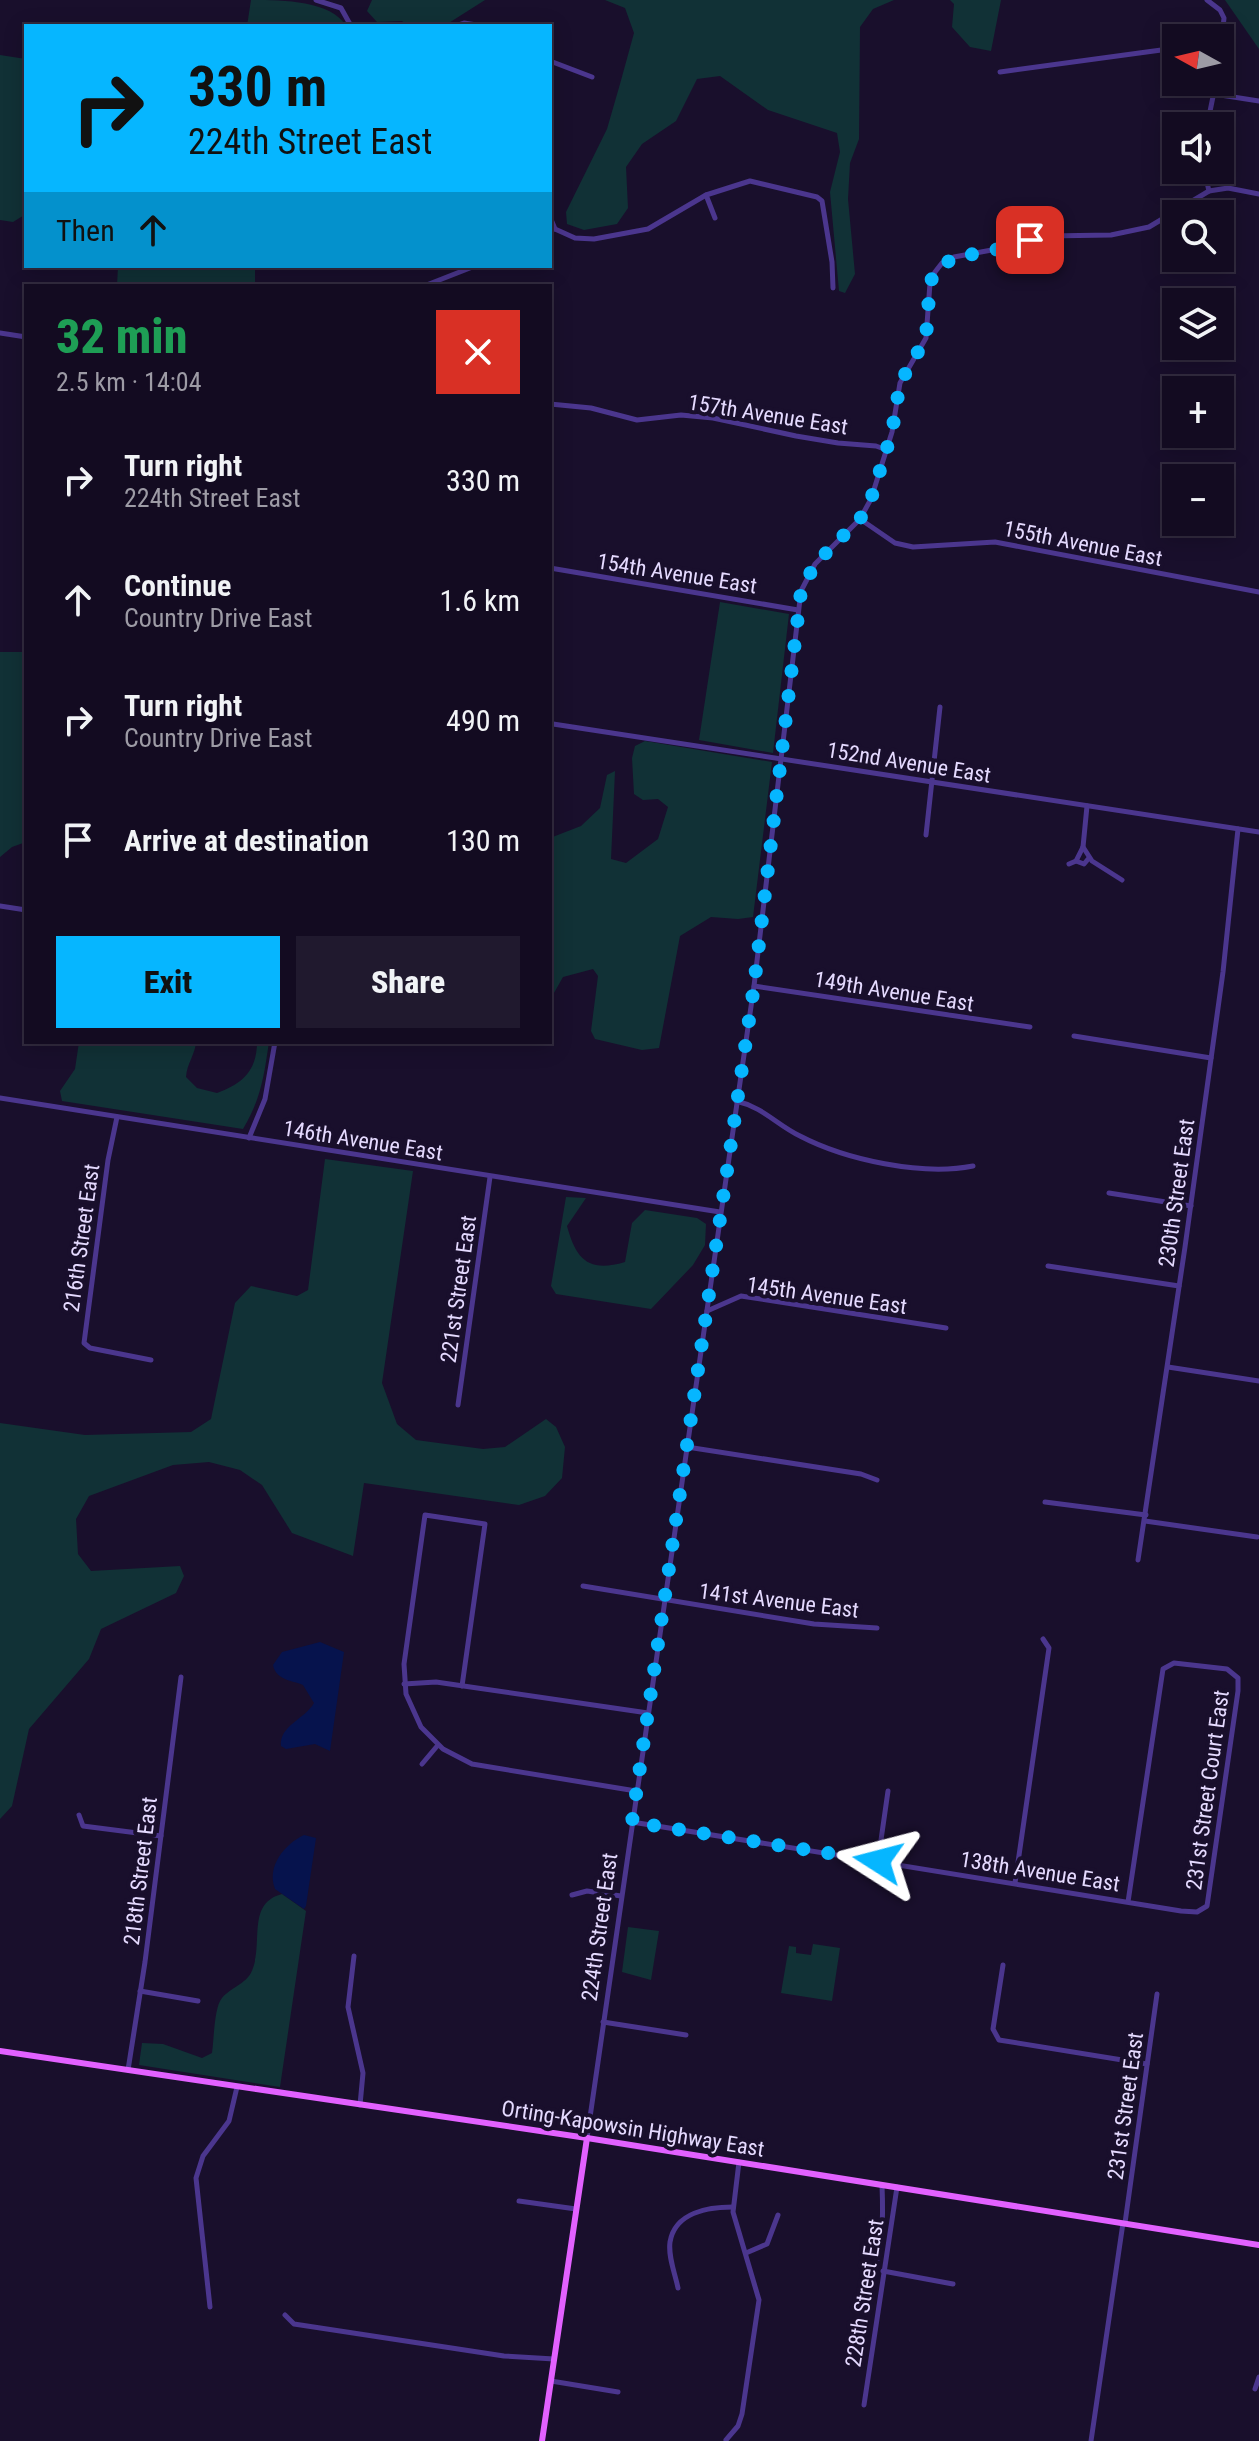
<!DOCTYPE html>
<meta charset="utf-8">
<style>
body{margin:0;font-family:"Roboto Condensed",sans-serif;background:#20192e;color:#f1f3f6;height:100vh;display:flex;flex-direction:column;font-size:30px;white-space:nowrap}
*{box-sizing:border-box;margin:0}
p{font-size:26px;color:#9d9ba5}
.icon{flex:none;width:44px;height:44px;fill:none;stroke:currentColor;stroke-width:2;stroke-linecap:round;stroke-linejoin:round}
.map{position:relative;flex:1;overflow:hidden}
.details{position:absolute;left:24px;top:284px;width:528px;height:760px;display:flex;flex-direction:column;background:#130b21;border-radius:0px;box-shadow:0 4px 20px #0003,0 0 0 2px #322b3f}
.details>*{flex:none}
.top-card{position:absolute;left:24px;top:24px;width:528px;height:244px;border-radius:0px;box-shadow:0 4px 20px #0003,0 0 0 2px #322b3f;background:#06b6ff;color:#111;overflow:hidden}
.needle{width:52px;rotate:278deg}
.fabs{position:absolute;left:1162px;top:24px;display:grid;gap:16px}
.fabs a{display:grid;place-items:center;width:72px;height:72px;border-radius:0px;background:#130b21;box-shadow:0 4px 20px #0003,0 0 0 2px #322b3f;font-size:40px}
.pin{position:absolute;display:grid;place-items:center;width:68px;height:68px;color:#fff;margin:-34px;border-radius:16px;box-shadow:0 4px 12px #0006}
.me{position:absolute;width:88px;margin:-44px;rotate:279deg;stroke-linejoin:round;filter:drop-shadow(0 0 6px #0008)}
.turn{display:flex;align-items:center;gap:28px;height:168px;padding:0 32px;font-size:36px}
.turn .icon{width:104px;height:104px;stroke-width:2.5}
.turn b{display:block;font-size:56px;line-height:68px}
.then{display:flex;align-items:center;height:76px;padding:0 32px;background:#0003;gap:16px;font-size:30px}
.round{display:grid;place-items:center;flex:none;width:84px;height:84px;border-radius:0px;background:#20192e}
.headline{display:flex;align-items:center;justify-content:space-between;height:136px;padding:0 32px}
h1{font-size:48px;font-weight:800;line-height:60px;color:#1e9e55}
.action{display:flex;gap:16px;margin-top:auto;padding:16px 32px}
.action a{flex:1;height:92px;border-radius:0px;background:#06b6ff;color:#111;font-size:32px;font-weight:800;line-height:92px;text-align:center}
.action a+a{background:#20192e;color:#f1f3f6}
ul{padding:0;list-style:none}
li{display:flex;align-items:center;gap:24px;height:120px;padding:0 32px}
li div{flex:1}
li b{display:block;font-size:30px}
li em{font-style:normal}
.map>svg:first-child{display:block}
</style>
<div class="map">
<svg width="1259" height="2441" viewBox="0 0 1259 2441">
<rect width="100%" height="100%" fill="#190f2c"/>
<!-- green -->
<g fill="#113136">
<path d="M251,0C279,0 331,0 346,26H247Z"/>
<polygon points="372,0 485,0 444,26 408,26 402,21 377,22 367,11"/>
<polygon points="605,0 894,0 873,9 860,27 859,139 850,163 848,199 855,274 845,293 839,291 830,192 840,152 837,133 768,110 720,76 697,79 676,121 642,144 626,167 628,208 617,224 584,230 567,224 566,212 607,129 620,84 634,33 625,8"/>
<polygon points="950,0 1001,0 991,51 970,47 952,27 954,4"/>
<polygon points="1225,0 1259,0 1259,49"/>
<polygon points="0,55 26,59 26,214 13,222 0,220"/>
<polygon points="118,266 259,266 255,270 255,286 117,286"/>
<polygon points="720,602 789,614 773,753 699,740"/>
<polygon points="0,652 26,652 26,842 12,847 0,857"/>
<polygon points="645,741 772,762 753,917 738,919 711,917 680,936 659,1048 642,1050 595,1039 591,1031 598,976 593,969 563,977 550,1000 550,838 581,826 600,808 607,775 615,771 611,859 626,863 658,839 668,807 658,799 643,800 634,794 632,758 635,746"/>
<path d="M79,1042H196C195,1055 187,1063 186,1077L197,1088L217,1093C242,1084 257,1071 257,1042H269C264,1076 261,1099 243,1129L62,1101L60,1091L75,1069Z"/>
<polygon points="325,1159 413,1171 382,1383 397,1424 416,1440 483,1449 505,1447 546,1419 556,1427 565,1447 562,1478 545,1496 519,1505 364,1483 353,1556 292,1533 262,1485 240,1470 209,1462 173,1465 89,1496 76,1519 78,1554 91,1571 180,1566 184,1576 176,1593 101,1629 89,1659 29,1729 12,1806 0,1819 0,1423 85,1435 191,1432 211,1419 235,1303 251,1286 297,1296 308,1290"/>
<path d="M566,1197L586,1198L567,1226C576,1259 588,1273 625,1262L632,1223L645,1210L697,1218L706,1224L705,1245L693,1265L651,1309L556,1294L551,1286Z"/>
<path d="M282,1894L306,1911L280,2087L139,2065L142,2043L163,2044L202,2058L212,2053C214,2040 214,2007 222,1998C232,1986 248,1984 253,1968C263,1941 247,1903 282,1894Z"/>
<polygon points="628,1927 659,1931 651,1980 622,1972"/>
<polygon points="813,1944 840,1948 832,2001 781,1993 789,1946 796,1947 796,1953 811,1955"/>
</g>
<!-- water -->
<g fill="#06134d">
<path d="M320,1642L344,1652L330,1751L315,1744L286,1749L281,1746C279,1726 305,1719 314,1703L303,1685C291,1680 276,1680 273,1665L282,1652Z"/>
<path d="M304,1835L316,1838L306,1906L304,1909L275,1889C266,1866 285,1844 304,1835Z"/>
</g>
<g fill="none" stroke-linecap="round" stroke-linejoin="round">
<!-- minor -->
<g stroke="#4b368e" stroke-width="5">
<polyline points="316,0 341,8 351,26"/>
<polyline points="1207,0 1220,10 1224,18 1220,57"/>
<polyline points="455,26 464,23 483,26"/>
<polyline points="550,61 592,77"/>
<polyline points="1000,72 1176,48"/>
<polyline points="1214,94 1259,101"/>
<polyline points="1207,126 1216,82"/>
<polyline points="1204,170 1209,191"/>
<polyline points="706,195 715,218"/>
<polyline points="550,217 555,229"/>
<polyline points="555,229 575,238 594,239 648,229 706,195 750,181 817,197 822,201 832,262 833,288"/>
<polyline points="424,286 475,266"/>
<polyline points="0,333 26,337"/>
<polyline points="550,404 591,408 637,420 681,415 713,418 796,436 838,443 876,446 887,450"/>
<polyline points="860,519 895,543 913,547 995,542 1259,592"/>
<polyline points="550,568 798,610"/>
<polyline points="553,724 1259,832"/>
<polyline points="926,835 940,707"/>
<polyline points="1083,847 1092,861 1122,880"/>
<polyline points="1076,861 1084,864 1089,858"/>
<polyline points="1069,864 1076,861 1083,847 1087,806"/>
<polyline points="0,906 26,910"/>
<polyline points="754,986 1030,1027"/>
<polyline points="1074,1036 1211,1058"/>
<polyline points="0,1098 720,1212"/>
<path d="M736,1101C763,1107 777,1125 800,1136C846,1160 922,1176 973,1166"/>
<polyline points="117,1117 108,1160 84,1343 90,1348 151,1360"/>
<polyline points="249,1138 265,1099 275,1042"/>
<polyline points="1109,1193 1191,1206"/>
<polyline points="1048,1266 1179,1286"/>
<polyline points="707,1311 741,1296 946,1328"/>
<polyline points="1168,1367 1259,1381"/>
<polyline points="458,1405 490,1177"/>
<polyline points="687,1447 861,1474 877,1480"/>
<polyline points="1045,1502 1146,1515"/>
<polyline points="1145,1521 1257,1537"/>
<polyline points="1138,1560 1185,1247 1223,972 1238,829"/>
<polyline points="583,1586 814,1624 877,1628"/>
<polyline points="404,1684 436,1682 648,1713"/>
<polyline points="462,1686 485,1524 425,1515 404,1664 406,1694 421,1727 443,1749 472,1764 636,1791"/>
<polyline points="422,1764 438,1745"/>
<polyline points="79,1815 83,1826 161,1836"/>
<polyline points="632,1822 1181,1911 1197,1912 1207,1906 1238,1691 1238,1678 1227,1669 1174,1663 1163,1669 1128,1902"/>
<polyline points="878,1861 888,1791"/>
<polyline points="1015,1883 1049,1648 1043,1639"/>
<polyline points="572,1895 587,1891 621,1896"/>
<polyline points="354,1956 348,2007 363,2073 360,2105"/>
<polyline points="1003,1965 993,2029 999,2040 1147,2064"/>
<polyline points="140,1991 198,2001"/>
<polyline points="603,2022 686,2035"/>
<polyline points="128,2070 145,1962 181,1677"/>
<polyline points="587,2138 754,986 801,591 815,564 860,519 871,499 892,432 900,383 926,338 930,283 935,272 942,263 954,257 1008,247 1047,236 1111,235 1149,227 1209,191 1228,188 1259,194"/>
<polyline points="519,2201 576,2209"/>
<polyline points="1125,2223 1157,1994"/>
<polyline points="746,2253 767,2244 778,2215"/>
<polyline points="883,2271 953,2284"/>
<path d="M866,2280C885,2263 883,2209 882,2185"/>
<path d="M678,2288C675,2273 668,2257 670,2242C675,2212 709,2207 733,2207"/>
<polyline points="210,2307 196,2178 203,2156 229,2121 237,2087"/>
<polyline points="285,2315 294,2324 504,2356 554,2359"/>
<polyline points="551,2381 618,2392"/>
<polyline points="1255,2389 1259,2377"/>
<polyline points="864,2405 897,2187"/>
<polyline points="726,2440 738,2426 742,2414 759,2300 733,2212 739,2162"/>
<polyline points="1091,2441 1123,2223"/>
</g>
<!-- major -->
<g stroke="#e261ff" stroke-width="6">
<polyline points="0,2051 587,2138 1259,2245"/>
<polyline points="542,2441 587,2138"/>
</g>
</g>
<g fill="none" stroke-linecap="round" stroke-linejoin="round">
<!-- route -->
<polyline stroke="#06b6ff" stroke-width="14" stroke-dasharray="0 25.2" points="878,1861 632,1822 754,986 801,591 815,564 860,519 871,499 892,432 900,383 926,338 930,283 935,272 954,257 988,252 1030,240"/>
</g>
<g text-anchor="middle" stroke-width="8" stroke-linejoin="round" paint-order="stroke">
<!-- street labels -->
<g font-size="22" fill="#e5daff" stroke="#190f2c">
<text transform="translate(768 414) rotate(9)" y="8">157th Avenue East</text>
<text transform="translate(1083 543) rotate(11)" y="8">155th Avenue East</text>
<text transform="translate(677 573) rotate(9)" y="8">154th Avenue East</text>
<text transform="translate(909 762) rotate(9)" y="8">152nd Avenue East</text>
<text transform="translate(894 991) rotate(9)" y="8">149th Avenue East</text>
<text transform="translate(363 1140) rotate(9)" y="8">146th Avenue East</text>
<text transform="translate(1176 1193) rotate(-82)" y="8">230th Street East</text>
<text transform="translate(81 1238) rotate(-82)" y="8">216th Street East</text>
<text transform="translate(458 1289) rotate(-82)" y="8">221st Street East</text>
<text transform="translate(827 1295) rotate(8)" y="8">145th Avenue East</text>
<text transform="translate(779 1600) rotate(7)" y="8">141st Avenue East</text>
<text transform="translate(1207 1790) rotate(-82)" y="8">231st Street Court East</text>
<text transform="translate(140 1871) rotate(-83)" y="8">218th Street East</text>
<text transform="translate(1040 1871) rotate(9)" y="8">138th Avenue East</text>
<text transform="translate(599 1927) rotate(-82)" y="8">224th Street East</text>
<text transform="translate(1125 2106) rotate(-82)" y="8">231st Street East</text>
<text transform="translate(633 2128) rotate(9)" y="8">Orting-Kapowsin Highway East</text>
<text transform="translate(864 2293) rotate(-81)" y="8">228th Street East</text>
</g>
</g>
</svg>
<div class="fabs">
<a><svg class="needle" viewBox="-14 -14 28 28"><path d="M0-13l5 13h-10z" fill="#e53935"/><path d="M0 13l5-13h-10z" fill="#9d9ba5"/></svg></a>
<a><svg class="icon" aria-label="sound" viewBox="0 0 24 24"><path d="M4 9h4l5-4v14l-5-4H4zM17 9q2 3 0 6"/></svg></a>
<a><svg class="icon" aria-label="search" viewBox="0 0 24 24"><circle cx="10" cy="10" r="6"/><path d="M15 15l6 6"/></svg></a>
<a><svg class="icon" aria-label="layers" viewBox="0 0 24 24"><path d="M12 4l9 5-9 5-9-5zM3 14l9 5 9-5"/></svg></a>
<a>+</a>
<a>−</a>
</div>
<div class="pin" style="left:1030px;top:240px;background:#d93025"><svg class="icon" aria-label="arrive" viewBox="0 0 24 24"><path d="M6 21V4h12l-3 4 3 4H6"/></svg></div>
<svg class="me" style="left:878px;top:1861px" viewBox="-20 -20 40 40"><path d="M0-17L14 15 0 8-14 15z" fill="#06b6ff" stroke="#fff" stroke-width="4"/></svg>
<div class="top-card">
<div class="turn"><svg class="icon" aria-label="right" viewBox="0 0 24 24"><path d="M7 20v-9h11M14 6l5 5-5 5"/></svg><div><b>330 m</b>224th Street East</div></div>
<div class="then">Then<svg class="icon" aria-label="ahead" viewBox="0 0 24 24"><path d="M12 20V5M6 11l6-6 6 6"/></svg></div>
</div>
<section class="details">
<div class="headline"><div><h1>32 min</h1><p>2.5 km · 14:04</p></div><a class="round" style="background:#d93025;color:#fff"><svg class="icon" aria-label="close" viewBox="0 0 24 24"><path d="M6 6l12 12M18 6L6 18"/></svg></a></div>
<ul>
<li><svg class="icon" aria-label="right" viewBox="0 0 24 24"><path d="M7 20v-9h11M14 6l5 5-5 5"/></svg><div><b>Turn right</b><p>224th Street East</p></div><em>330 m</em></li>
<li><svg class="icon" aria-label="ahead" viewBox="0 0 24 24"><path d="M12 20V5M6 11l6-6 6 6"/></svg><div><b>Continue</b><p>Country Drive East</p></div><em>1.6 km</em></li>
<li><svg class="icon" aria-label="right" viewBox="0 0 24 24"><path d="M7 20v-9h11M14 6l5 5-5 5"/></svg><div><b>Turn right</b><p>Country Drive East</p></div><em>490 m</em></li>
<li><svg class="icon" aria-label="arrive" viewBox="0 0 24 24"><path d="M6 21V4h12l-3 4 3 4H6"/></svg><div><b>Arrive at destination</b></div><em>130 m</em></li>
</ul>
<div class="action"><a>Exit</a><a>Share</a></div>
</section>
</div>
